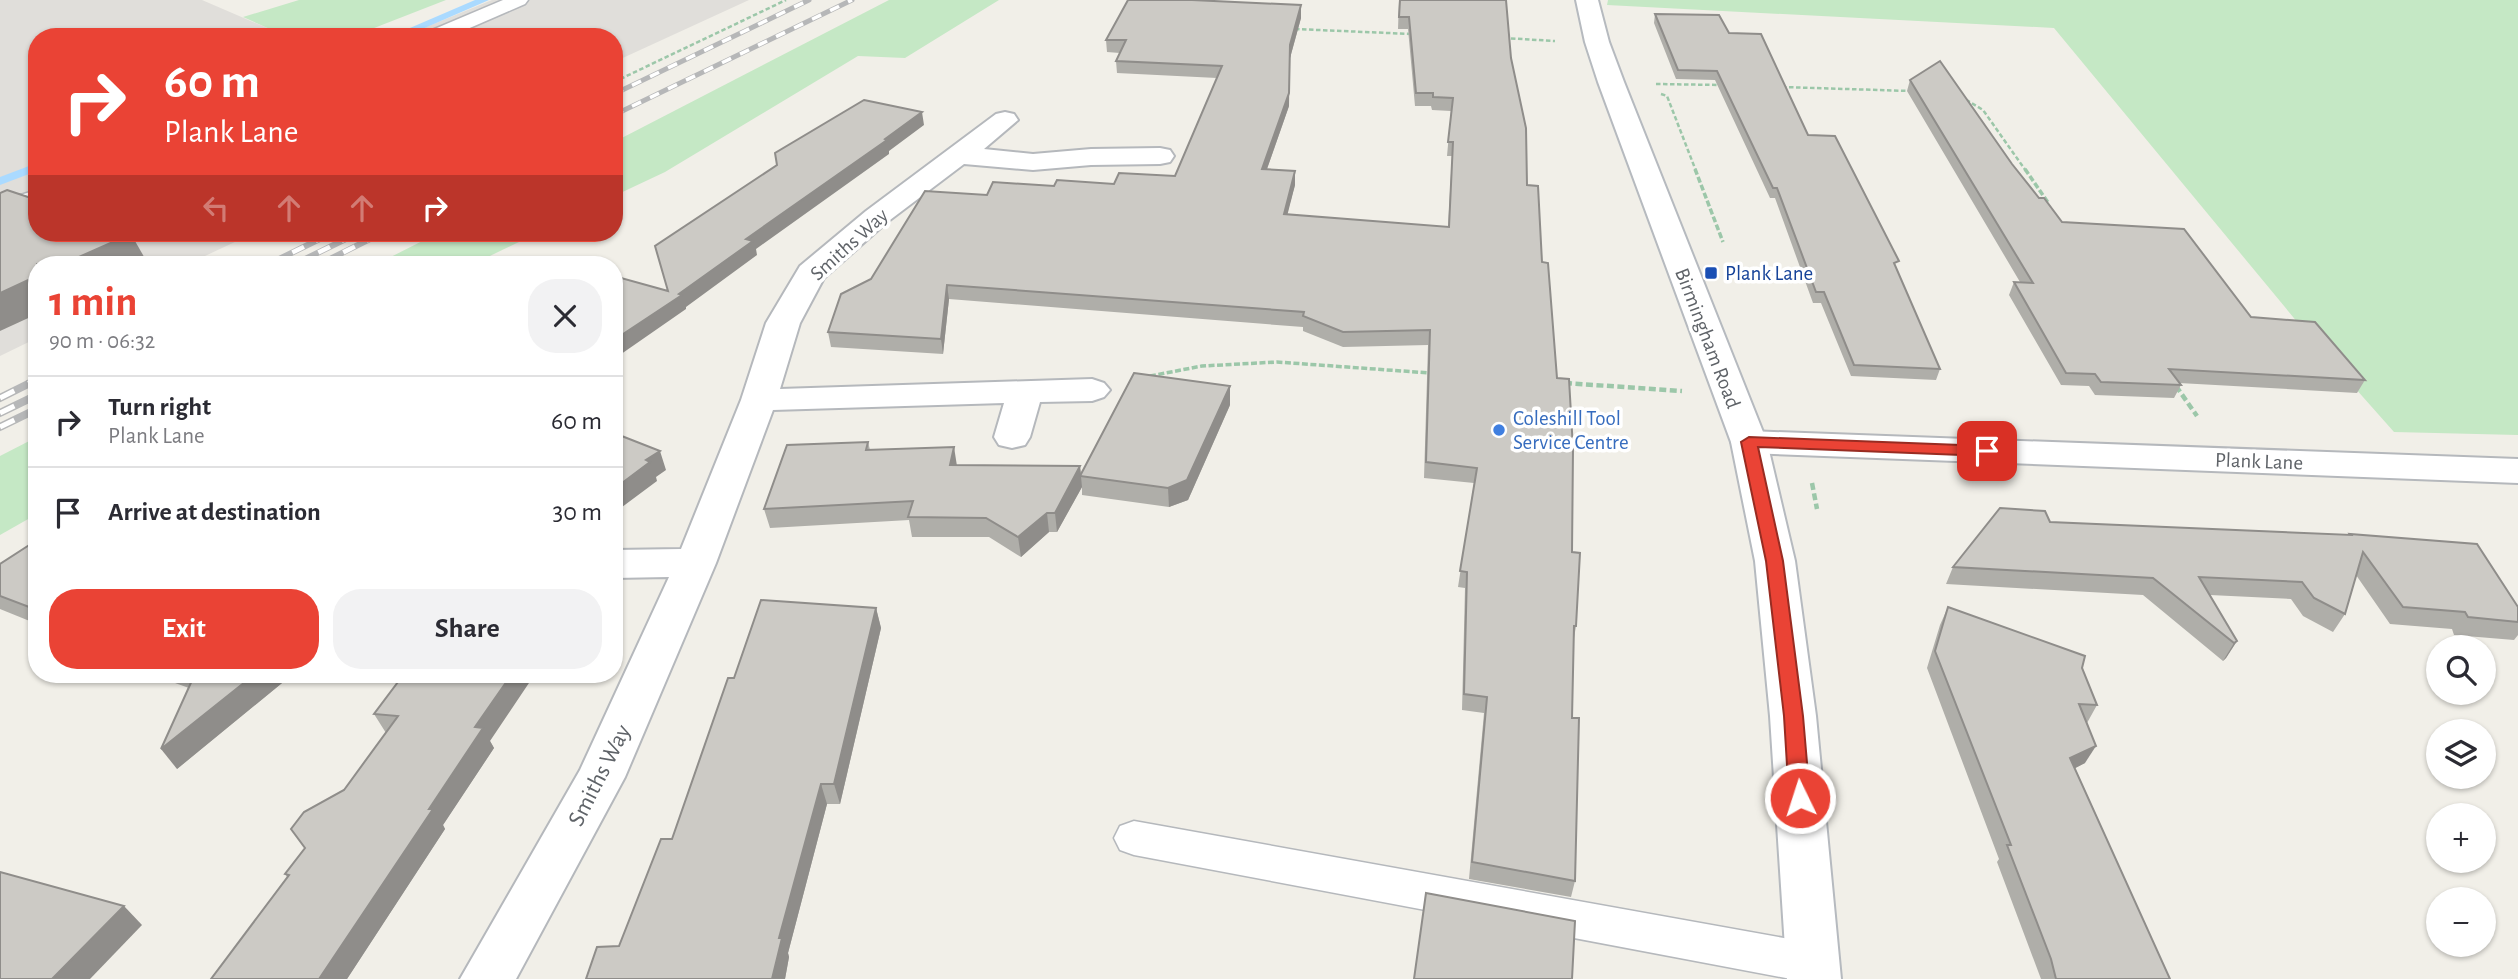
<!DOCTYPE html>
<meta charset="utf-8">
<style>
body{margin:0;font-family:"Alegreya Sans",sans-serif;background:#f2f2f3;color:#2b2b33;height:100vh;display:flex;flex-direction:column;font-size:26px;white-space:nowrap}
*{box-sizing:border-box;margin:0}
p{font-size:23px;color:#7c7c81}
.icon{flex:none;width:38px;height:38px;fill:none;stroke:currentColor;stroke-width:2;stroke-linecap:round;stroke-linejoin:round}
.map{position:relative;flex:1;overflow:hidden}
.details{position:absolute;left:28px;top:256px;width:595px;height:427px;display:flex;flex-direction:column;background:#fff;border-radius:28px;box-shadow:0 2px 5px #0004}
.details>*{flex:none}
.hud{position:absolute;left:28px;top:28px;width:595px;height:214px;border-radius:28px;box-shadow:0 2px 5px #0004;background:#ea4335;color:#fff;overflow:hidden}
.buttons{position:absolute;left:2426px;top:635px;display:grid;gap:14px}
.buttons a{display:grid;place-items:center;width:70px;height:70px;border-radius:50%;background:#fff;box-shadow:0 2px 5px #0004;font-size:35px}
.pin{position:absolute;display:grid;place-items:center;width:60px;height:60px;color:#fff;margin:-30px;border-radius:14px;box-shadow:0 4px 10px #0006}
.me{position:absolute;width:77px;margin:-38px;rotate:356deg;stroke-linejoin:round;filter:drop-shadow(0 0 5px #0008)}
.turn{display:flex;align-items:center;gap:24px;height:147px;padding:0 21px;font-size:32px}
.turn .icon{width:91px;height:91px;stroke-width:2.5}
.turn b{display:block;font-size:49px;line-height:60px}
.lanes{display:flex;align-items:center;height:66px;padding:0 21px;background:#0003;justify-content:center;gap:35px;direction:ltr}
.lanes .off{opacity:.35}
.round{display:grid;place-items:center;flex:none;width:74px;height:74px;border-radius:28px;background:#f2f2f3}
.headline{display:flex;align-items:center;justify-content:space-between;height:119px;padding:0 21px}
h1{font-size:42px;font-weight:700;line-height:52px;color:#ea4335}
.cta{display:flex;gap:14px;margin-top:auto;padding:14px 21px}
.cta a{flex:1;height:80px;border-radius:28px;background:#ea4335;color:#fff;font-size:28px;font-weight:700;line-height:80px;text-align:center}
.cta a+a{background:#f2f2f3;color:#2b2b33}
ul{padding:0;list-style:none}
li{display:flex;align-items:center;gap:21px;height:91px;padding:0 21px;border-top:2px solid #e1e1e2}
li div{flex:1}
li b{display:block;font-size:26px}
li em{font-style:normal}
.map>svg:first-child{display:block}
</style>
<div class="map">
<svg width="2518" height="979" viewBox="0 0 2518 979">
<rect width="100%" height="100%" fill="#f1efe8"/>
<!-- industrial -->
<g fill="#e0deda">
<polygon points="0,0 202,0 288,37 37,37 37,233 254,233 188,264 37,264 37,338 0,356"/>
<polygon points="492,0 749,0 614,62 614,37 402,37"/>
</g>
<!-- green -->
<g fill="#c5e8c5">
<polygon points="299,0 446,0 351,37 288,37 243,17"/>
<polygon points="889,0 999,0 905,58 858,56 665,172 614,196 614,142"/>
<polygon points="1608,0 2518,0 2518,435 2394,432 2308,335 2054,28 1607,5"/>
<polygon points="438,233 538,233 473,264 377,264"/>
<polygon points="37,437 37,514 0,535 0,456"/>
</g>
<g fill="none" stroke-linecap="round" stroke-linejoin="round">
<!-- stream -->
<g fill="#aadaff" fill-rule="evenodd">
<polygon points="475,0 489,0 404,37 389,37"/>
<polygon points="37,163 37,171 0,185 0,177"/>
</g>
<!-- service casing -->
<g stroke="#b5b8bc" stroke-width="3">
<g id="service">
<polygon points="503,0 528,0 525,4 449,37 422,37 425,33"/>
<polygon points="37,190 37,205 0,216 0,201"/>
<polygon points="1134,821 1812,943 1828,949 1834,963 1828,977 1791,979 1134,855 1120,850 1114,838 1120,826"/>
</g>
</g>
<!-- minor casing -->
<g stroke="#b5b8bc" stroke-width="4">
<g id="minor">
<polygon points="1005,112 1014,114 1018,120 984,149 1033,154 1091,149 1160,148 1170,150 1174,156 1170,162 1160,164 1091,165 1033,170 964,164 886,223 824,278 800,323 780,389 1092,379 1104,383 1110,390 1104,397 1092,401 1040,402 1030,437 1025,445 1012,448 999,445 994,437 1004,403 773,410 716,563 625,777 516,979 460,979 580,770 669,577 614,578 614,550 681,549 741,400 766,323 800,266 866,211 996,114"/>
<polygon points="1749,431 2518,459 2518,483 1749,453 1736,450 1731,442 1736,434"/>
</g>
</g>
<!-- secondary casing -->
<g stroke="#b6babf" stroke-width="4">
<polygon id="secondary" points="1576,0 1598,0 1609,42 1624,82 1767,442 1795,561 1816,716 1841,979 1787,979 1770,716 1755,561 1731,442 1598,82 1585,42"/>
</g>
<!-- path-far2 -->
<g stroke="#9cc7a9" stroke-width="2.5" stroke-dasharray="4.5 2.5" stroke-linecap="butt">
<polyline points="1295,29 1412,34"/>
<polyline points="1504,38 1555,41"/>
<polyline points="614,82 786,0"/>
<polyline points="1656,84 1721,85"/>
<polyline points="1782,87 1910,91"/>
<polyline points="1661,94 1667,96 1696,171"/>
<polyline points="1960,96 1983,110 2026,171"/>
</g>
<!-- path-far1 -->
<g stroke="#9cc7a9" stroke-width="3.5" stroke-dasharray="6 2.5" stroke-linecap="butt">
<polyline points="1695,169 1723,242"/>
<polyline points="2025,169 2049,204"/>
<polyline points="1150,376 1202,366 1277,362 1430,373"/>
<polyline points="1565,383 1571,383"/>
</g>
<!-- path -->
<g stroke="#9cc7a9" stroke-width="4.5" stroke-dasharray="7 3.5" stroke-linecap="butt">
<polyline points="1565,383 1682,391"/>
<polyline points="2176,386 2197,416"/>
<polyline points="1812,483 1817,509"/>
</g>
<!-- service -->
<use href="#service" fill="#fff" fill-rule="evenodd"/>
<!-- minor -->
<use href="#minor" fill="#fff" fill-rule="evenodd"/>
<!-- secondary -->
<use href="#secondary" fill="#fff" fill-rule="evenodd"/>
<!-- rail-far2 casing -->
<g stroke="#b6b7b8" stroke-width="5">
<g id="rail-far2">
<polyline points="614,94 809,0"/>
<polyline points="614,115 852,0"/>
</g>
</g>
<!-- rail-far1 casing -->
<g stroke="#b6b7b8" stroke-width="6">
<g id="rail-far1">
<polyline points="269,264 332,233"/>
<polyline points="295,264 358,233"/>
<polyline points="320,264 382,233"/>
<polyline points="28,383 37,379"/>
</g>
</g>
<!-- rail casing -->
<g stroke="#b6b7b8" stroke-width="8">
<g id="rail">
<polyline points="0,398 32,382"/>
<polyline points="0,413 37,395"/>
<polyline points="0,427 37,409"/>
</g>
</g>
<!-- rail-far2 -->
<use href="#rail-far2" stroke="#fff" stroke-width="3.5" stroke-dasharray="10" stroke-linecap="butt"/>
<!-- rail-far1 -->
<use href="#rail-far1" stroke="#fff" stroke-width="4.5" stroke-dasharray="13" stroke-linecap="butt"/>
<!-- rail -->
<use href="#rail" stroke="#fff" stroke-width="5" stroke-dasharray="16" stroke-linecap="butt"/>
</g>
<!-- wall -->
<g fill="#afaea9">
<polygon points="1399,0 1511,58 1527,185 1542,262 1557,378 1572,552 1576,626 1574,638 1572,718 1575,881 1571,897 1469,879 1484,713 1462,710 1465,588 1458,587 1474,483 1424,478 1428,345 1343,347 1303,331 1303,327 949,299 943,354 831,347 828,332 871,279 987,195 1054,186 1114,184 1175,176 1217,78 1117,73 1116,61 1120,53 1107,52 1106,40 1301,5 1301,18 1290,58 1289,106 1267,169 1295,185 1287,214 1448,227 1452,156 1447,156 1451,111 1432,110 1431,106 1415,106 1408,29 1398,29"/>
<polygon points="1655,14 1729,33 1808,135 1896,268 1940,369 1936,380 1851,376 1821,303 1813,303 1775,198 1770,198 1715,80 1676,79 1654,23"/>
<polygon points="1910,80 2012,164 2039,198 2062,222 2251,317 2365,380 2357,393 2179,383 2181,385 2174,398 2095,395 2089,386 2061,385 2009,295 2014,282 2020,282 1907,91"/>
<polygon points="1230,405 1188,500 1169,507 1082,495 1082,487 1057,532 1049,532 1021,557 989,537 912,537 909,520 770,528 764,509 868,442 870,450 957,465 1080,466 1081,474"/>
<polygon points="2050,522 2349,535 2350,534 2518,607 2518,635 2514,640 2454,635 2452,629 2390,624 2356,575 2345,614 2333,632 2303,616 2291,599 2210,595 2237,641 2226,658 2223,661 2143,595 1946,584 1953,567"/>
<polygon points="37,540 37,624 0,609 0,564"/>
<polygon points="1948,607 2082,668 2097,705 2087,723 2085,763 2075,768 2170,979 2041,979 1997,862 1999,859 1927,668 1940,625"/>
<polygon points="876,608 881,628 840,804 827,804 788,953 789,957 785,979 586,979 619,946 672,839 734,678"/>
<polygon points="150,674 293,674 177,769 189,688"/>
<polygon points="404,674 490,741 494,748 443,825 445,829 347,979 211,979 287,877 285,874 305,848 344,790 386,733 374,714"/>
</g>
<!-- shaded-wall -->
<g fill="#8f8d8a">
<polygon points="1301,5 1301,18 1290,58 1290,45"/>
<polygon points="1289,93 1289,106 1262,183 1262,169"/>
<polygon points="922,112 924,125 889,151 889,154 756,249 757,255 686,307 686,309 614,359 614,340 679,294 746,239"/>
<polygon points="1295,171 1295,185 1284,228 1284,214"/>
<polygon points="131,234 147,262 142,264 63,264"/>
<polygon points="37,276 37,314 0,331 0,293"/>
<polygon points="947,285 949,299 943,354 941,339"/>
<polygon points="1230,386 1230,405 1188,500 1169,507 1168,488"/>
<polygon points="954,447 957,466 950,465"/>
<polygon points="660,451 666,470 656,477 657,481 614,513 614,489 646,460"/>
<polygon points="1080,466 1082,487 1057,532 1055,513"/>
<polygon points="1047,513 1049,532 1021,557 1018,537"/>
<polygon points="876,608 881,628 840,804 834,784"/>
<polygon points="2237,641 2226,658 2223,661 2234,643"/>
<polygon points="255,674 293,674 177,769 161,749"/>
<polygon points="512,674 535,674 490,741 494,748 443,825 445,829 347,979 319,979 429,809 475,727"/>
<polygon points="2096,746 2085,763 2060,776 2070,758"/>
<polygon points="821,784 827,804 788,953 789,957 785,979 772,979 779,938"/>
<polygon points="124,906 142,925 90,979 52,979"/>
</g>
<!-- building -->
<g fill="#cccac5" stroke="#8f8d8a" stroke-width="2">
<polygon points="1128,0 1192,0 1301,5 1290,45 1289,93 1262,169 1295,171 1284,214 1449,227 1453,142 1448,142 1453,98 1433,97 1433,93 1416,93 1409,17 1399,17 1400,0 1506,0 1511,58 1526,128 1527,185 1538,186 1542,262 1548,263 1557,378 1569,379 1573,449 1572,552 1580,553 1576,626 1574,626 1572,718 1579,718 1575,881 1472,862 1487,697 1464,694 1467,572 1460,571 1477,468 1426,462 1430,330 1343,332 1303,316 1304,312 947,285 941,339 828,332 841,294 871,279 925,191 987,195 993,182 1054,186 1057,180 1114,184 1119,173 1175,176 1222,66 1116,61 1126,40 1106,40"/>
<polygon points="1655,14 1719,15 1729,33 1761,34 1808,135 1835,136 1899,261 1894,263 1940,369 1854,365 1824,292 1816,292 1777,188 1773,188 1717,71 1678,70"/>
<polygon points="1940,61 2012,164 2039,198 2044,198 2062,222 2184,229 2251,317 2315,322 2365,380 2169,369 2181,385 2101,382 2095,374 2066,373 2014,282 2033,283 1910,80"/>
<polygon points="864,100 922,112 885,139 887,140 746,239 753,241 679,294 682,295 614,340 614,276 668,291 655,246 777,165 775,153"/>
<polygon points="7,190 37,200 37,233 131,234 63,264 37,264 37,276 0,293 0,193"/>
<polygon points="1134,373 1230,386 1187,480 1168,488 1080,476"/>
<polygon points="614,433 660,451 646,460 650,462 614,489"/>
<polygon points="868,442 866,450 954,447 950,465 1080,466 1055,513 1047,513 1018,537 986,518 908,517 913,501 764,509 787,445"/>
<polygon points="2000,508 2045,511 2050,522 2351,535 2350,534 2477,544 2518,607 2518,622 2468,617 2465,612 2403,607 2363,552 2345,614 2314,598 2302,582 2199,577 2237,641 2234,643 2153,578 1953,567"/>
<polygon points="37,540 37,610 0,596 0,564"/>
<polygon points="761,600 876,608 834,784 821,784 779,938 782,938 772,979 586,979 597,947 619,946 661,839 672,839 728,678 734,678"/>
<polygon points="1948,607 2085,656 2082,668 2097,705 2079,704 2096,746 2070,758 2170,979 2056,979 2051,959 2007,845 2011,845 1935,651"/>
<polygon points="189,674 255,674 161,749 194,676"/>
<polygon points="404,674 512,674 475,727 483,728 429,809 433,809 319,979 211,979 289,875 285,874 305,848 291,829 304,812 344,790 398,716 374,714"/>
<polygon points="0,872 124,906 52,979 0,979"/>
<polygon points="1426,893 1575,921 1572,979 1414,979"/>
</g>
<!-- route -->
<polygon fill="#ea4335" stroke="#982c22" stroke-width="2" points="1749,437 1987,446 1994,451 1987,456 1758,447 1783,561 1803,716 1810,798 1807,804 1800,806 1792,804 1789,798 1784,716 1766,561 1741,442"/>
<!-- markers -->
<rect fill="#1a4fb4" stroke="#fff" stroke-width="2.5" x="1704" y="266" width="14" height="14" rx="3.5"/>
<circle fill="#3f7fe0" stroke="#fff" stroke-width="2.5" cx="1499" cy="430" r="7"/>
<g text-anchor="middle" stroke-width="7" stroke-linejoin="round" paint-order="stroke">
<!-- street labels -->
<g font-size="21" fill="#5f6368" stroke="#fff">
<text transform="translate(849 244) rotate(-42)" y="7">Smiths Way</text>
<text transform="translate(1708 338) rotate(69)" y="7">Birmingham Road</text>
<text transform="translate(2259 461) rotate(2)" y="7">Plank Lane</text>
</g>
<!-- transit labels -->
<g font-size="21" fill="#164399" stroke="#fff" text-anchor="start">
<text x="1725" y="280">Plank Lane</text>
</g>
<!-- shop labels -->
<g font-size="21" fill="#366cbe" stroke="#fff" text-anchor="start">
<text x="1513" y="425">Coleshill Tool<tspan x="1513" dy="24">Service Centre</tspan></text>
</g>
<!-- near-street labels -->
<g font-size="24" fill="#5f6368" stroke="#fff">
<text transform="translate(599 775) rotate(-63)" y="8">Smiths Way</text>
</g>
</g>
</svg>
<div class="buttons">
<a><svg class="icon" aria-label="search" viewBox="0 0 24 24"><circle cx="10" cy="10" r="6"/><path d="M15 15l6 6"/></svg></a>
<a><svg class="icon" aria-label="layers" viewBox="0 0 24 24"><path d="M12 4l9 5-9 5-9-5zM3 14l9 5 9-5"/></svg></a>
<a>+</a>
<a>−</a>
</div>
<div class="pin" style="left:1987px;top:451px;background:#d93025"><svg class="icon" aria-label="arrive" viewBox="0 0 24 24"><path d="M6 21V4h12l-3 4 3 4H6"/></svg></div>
<svg class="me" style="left:1800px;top:798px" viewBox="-20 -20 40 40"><circle r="17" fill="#ea4335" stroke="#fff" stroke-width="3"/><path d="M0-11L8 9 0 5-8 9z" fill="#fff"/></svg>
<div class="hud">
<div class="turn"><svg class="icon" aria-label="right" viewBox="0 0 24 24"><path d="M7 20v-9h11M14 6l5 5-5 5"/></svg><div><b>60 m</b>Plank Lane</div></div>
<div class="lanes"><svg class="icon off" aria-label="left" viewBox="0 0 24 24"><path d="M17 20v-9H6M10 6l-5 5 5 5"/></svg><svg class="icon off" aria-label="ahead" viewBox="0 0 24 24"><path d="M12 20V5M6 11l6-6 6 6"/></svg><svg class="icon off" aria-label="ahead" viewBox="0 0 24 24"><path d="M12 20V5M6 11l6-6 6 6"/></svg><svg class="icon" aria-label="right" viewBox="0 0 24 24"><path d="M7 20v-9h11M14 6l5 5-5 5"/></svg></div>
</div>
<section class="details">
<div class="headline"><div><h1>1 min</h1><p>90 m · 06:32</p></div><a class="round"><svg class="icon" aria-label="close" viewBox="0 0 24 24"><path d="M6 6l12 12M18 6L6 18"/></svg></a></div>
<ul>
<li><svg class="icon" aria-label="right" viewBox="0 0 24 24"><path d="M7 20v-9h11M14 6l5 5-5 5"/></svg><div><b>Turn right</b><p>Plank Lane</p></div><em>60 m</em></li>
<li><svg class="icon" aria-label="arrive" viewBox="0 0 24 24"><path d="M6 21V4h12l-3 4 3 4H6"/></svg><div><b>Arrive at destination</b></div><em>30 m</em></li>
</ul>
<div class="cta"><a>Exit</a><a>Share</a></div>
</section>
</div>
